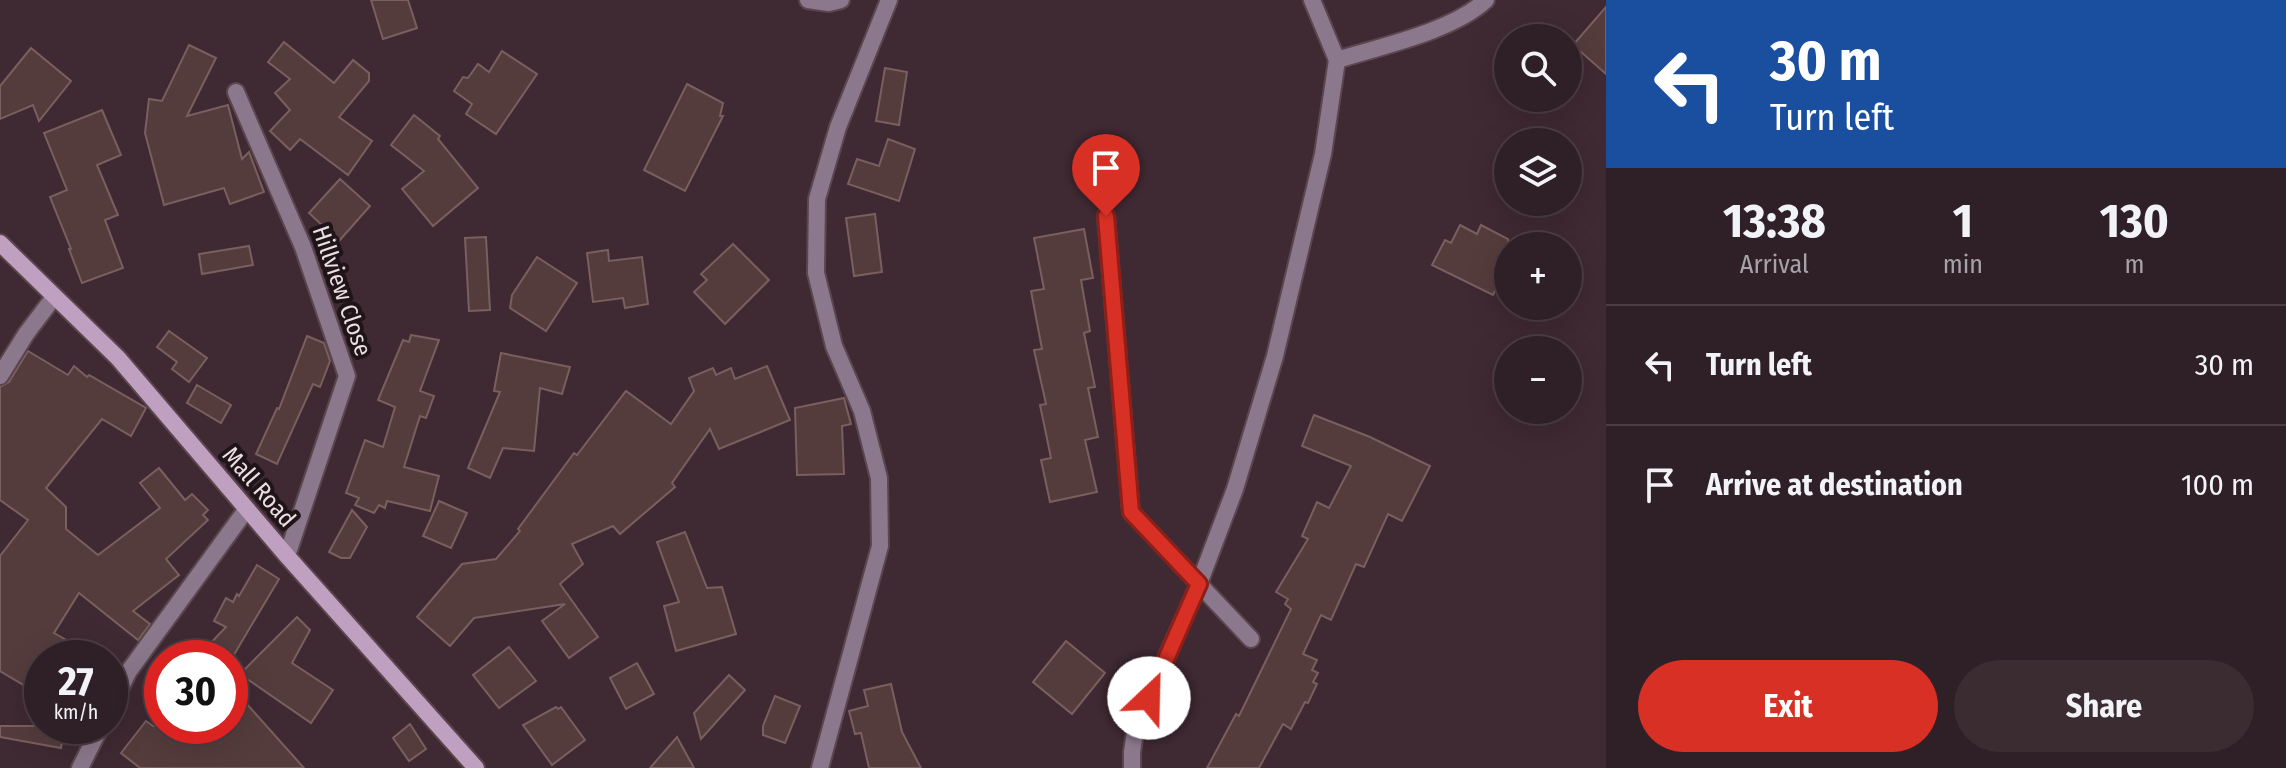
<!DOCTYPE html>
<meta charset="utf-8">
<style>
body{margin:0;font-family:"Fira Sans Condensed",sans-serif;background:#3b2c32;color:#f1f3f6;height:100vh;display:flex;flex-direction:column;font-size:30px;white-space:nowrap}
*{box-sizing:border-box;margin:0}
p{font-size:26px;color:#a7a2a7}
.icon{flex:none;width:44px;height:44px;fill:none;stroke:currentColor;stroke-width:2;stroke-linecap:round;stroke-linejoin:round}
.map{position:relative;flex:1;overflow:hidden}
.details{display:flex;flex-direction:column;background:#2f1f26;width:680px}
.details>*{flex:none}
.top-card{background:#1a4fa0;color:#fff;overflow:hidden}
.tools{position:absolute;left:1494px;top:24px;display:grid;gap:16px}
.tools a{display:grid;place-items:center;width:88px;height:88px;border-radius:50%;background:#2f1f26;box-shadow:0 8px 32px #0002,0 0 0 2px #4a3d43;font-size:40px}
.speed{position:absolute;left:24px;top:640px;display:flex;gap:16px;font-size:40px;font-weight:700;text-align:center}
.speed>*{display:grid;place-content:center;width:104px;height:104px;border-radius:50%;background:#2f1f26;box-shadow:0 8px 32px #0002,0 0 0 2px #4a3d43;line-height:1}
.speed small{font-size:20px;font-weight:400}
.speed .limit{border:12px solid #d22;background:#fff;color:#111}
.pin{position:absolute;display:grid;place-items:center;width:68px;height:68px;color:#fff;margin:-82px -34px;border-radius:50% 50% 50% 0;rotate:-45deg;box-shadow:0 0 8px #0007}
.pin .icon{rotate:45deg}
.me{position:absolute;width:88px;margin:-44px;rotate:24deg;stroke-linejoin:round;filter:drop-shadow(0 0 6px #0008)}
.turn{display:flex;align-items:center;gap:28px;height:168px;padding:0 32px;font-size:36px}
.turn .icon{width:104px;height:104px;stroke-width:2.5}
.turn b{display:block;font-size:56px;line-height:68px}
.eta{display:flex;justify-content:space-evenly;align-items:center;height:136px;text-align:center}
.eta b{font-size:48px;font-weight:700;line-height:56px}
.primary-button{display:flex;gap:16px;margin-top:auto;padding:16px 32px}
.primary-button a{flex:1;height:92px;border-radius:48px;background:#d93025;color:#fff;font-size:32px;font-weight:700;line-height:92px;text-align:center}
.primary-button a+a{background:#3b2c32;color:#f1f3f6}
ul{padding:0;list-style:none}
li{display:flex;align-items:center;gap:24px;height:120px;padding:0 32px;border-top:2px solid #4a3d43}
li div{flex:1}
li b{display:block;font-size:30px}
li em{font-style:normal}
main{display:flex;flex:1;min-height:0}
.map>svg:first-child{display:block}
</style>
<main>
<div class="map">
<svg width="1606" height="768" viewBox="0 0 1606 768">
<rect width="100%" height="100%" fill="#3f2932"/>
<!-- building -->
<g fill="#553c3c" stroke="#7a5f5f" stroke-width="2">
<polygon points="371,0 408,0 417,28 383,39"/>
<polygon points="1606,7 1606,74 1573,45"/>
<polygon points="284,42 334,83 353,60 369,73 369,81 339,117 372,141 348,175 300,139 290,150 270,131 290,110 275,93 290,79 268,62"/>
<polygon points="189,45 216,58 187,116 228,105 242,159 249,152 264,192 230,204 224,188 164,205 145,133 149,99 162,101"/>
<polygon points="31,48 71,81 39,121 33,105 0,119 0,86"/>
<polygon points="502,51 537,74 496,134 466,114 472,104 454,91 463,77 468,78 478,64 489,72"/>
<polygon points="885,68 907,72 899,125 876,121"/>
<polygon points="687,84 723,103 720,116 723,116 685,191 644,170"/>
<polygon points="102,110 121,155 97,165 118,215 105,220 123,268 82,283 69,249 71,249 50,197 67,190 44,133"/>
<polygon points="414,115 440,136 438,139 478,188 433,226 402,189 424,171 391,145"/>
<polygon points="888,139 915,149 899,201 848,184 857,159 879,166"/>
<polygon points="340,179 370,206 339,241 309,213"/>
<polygon points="875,214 882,272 854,276 846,218"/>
<polygon points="1460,225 1477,234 1481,225 1508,239 1508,283 1501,279 1493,295 1432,265 1445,240 1451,243"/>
<polygon points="1084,229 1093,278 1081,280 1090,331 1084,333 1095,387 1088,388 1098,437 1085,440 1097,492 1050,502 1041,460 1051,458 1040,405 1046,404 1034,350 1042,349 1031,291 1044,289 1034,238"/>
<polygon points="486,237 490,310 469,311 465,238"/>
<polygon points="733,244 769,280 725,324 694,292 707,280 701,274"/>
<polygon points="249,246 253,265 202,274 199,254"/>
<polygon points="608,250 609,261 642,257 648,304 625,308 623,298 593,302 587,253"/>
<polygon points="537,257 577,283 546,331 510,308 512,295"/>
<polygon points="169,331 207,358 189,382 172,369 177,362 157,347"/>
<polygon points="411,335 439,340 420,391 434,396 426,418 420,416 404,467 439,476 430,511 387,501 385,508 379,505 374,513 355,505 359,498 346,493 365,440 383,447 395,407 378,400 403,340 409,342"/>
<polygon points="307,336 324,343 330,361 320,387 313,384 277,464 256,454 277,408 279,409"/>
<polygon points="28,351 68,375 74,366 87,377 89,375 146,408 131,436 102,419 46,488 66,507 66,529 98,555 160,508 140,483 159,468 185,500 192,494 208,510 203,515 208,520 166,559 179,575 133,611 150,624 138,640 79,593 54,633 98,658 42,658 42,696 0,671 0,556 28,520 0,500 0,387 9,382"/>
<polygon points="501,353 570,367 562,394 540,388 534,451 503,448 490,478 468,468 500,392 494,391"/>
<polygon points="767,366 790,420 719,449 710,429 672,483 675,487 620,534 613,526 572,544 583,564 560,584 598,637 569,658 542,621 565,604 474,618 450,646 417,617 462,564 496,559 520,531 518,529 574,453 577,455 626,391 671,424 694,391 689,378 713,368 716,375 731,368 735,379"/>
<polygon points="197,385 231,405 221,423 187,403"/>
<polygon points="844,398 851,424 842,426 844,474 797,475 795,408"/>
<polygon points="1314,415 1370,437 1430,466 1402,521 1388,514 1364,567 1356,564 1331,620 1321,615 1303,654 1317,660 1312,670 1318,673 1313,682 1317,684 1308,703 1305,702 1291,729 1283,724 1259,768 1207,768 1236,714 1239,716 1291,609 1285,604 1288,599 1276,592 1308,539 1302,536 1317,502 1329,508 1351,466 1302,446"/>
<polygon points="439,501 467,513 451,548 423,536"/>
<polygon points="352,510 367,527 350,558 341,558 329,552"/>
<polygon points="685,532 707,588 722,587 736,634 676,651 664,606 679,602 657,542"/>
<polygon points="257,565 279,579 232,658 217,658 205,649 226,627 214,621 226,598 233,602 237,594 239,596"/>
<polygon points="297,617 310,630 292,663 333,690 311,723 240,674"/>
<polygon points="1066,641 1105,673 1072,714 1033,682"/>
<polygon points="509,647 536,681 499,708 473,675"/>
<polygon points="637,663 654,694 626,709 610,678"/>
<polygon points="729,675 745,690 701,739 694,713"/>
<polygon points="891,684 902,732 921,768 869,768 861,733 855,734 849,711 868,706 864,690"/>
<polygon points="230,685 304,768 140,768 121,753 146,721 153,726 230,726"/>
<polygon points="775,696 800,706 785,743 763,735 763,726"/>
<polygon points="556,707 558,709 561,707 585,740 552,765 523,725"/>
<polygon points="410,724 426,749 409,761 393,738"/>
<polygon points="0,726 65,726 61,748 0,737"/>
<polygon points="677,737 694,768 650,768"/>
</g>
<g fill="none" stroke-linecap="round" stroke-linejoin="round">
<!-- street casing -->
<g stroke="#5b464e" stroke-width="20">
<g id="street">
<polyline points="808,0 829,3 841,0"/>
<polyline points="1312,0 1337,60"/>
<path d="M1337,60C1382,46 1453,31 1486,0"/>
<polyline points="236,92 303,247 347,376 287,556"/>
<polyline points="1106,216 1131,512 1251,639"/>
<polyline points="0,376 26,334 54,297"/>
<polyline points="110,709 129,671 246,510"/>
<polyline points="80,768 101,726"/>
<polyline points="820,768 880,546 879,478 862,411 834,346 816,273 817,199 838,127 889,0"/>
<polyline points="1132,768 1132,752 1136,726 1199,584 1235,489 1275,356 1323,154 1337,60"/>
</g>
</g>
<!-- secondary casing -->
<g stroke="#5b464e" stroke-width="20">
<polyline id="secondary" points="0,243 118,358 287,556 476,768"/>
</g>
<!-- street -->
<use href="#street" stroke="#8c788c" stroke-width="16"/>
<!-- secondary -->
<use href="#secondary" stroke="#c0a0c0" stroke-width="16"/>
</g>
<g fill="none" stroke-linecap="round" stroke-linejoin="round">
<!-- route casing -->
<g stroke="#8d1f18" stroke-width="20">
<polyline id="route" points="1106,216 1131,512 1199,584 1149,698"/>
</g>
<!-- route -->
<use href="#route" stroke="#d93025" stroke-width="14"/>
</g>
<g text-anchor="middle" stroke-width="8" stroke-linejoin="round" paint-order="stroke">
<!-- street labels -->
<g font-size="24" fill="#eddee3" stroke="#1f1519">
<text transform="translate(342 291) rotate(71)" y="8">Hillview Close</text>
<text transform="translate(259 487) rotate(49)" y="8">Mall Road</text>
</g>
</g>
</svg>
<div class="tools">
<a><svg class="icon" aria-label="search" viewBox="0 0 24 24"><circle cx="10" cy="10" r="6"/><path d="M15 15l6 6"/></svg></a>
<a><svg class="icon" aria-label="layers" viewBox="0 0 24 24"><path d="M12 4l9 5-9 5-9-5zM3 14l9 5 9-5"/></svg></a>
<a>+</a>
<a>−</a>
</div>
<div class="speed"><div>27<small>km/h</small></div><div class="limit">30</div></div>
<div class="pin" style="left:1106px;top:216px;background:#d93025"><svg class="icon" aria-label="arrive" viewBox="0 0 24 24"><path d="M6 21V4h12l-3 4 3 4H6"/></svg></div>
<svg class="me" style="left:1149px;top:698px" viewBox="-20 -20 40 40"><circle r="19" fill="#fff"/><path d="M0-13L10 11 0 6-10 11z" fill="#d93025"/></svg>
</div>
<section class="details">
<div class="top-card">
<div class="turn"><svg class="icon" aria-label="left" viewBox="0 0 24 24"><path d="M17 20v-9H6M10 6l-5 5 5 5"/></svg><div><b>30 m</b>Turn left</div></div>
</div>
<div class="eta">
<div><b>13:38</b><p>Arrival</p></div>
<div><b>1</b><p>min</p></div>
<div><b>130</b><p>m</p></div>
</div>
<ul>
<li><svg class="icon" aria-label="left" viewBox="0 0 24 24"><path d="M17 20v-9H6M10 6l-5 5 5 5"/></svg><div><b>Turn left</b></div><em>30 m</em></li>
<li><svg class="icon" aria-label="arrive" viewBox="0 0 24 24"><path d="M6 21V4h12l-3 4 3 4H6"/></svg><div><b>Arrive at destination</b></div><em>100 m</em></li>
</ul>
<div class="primary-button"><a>Exit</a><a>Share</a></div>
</section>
</main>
